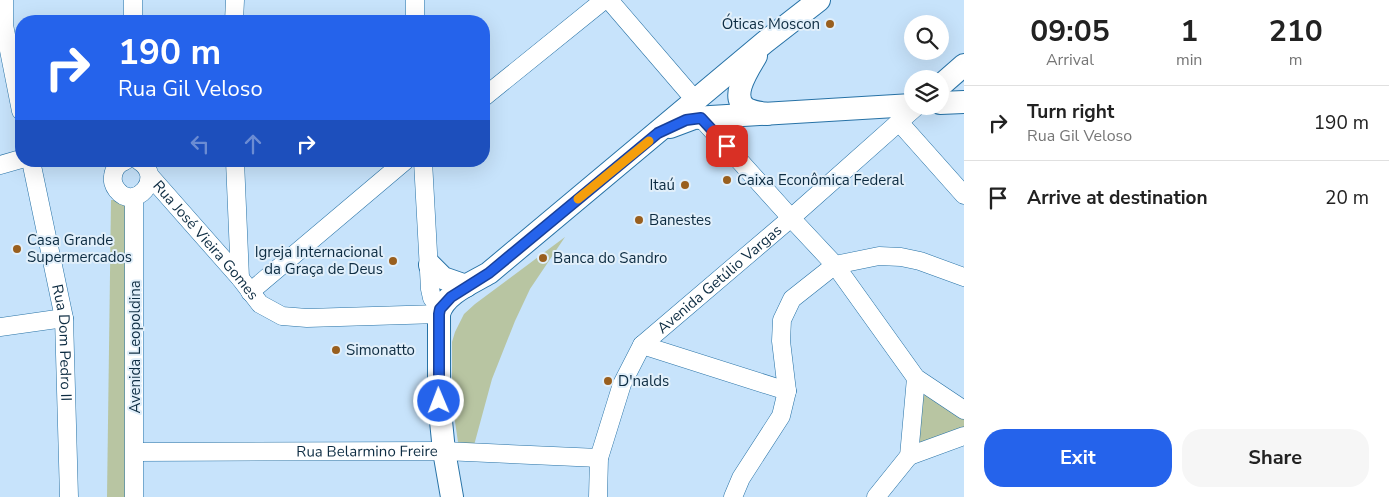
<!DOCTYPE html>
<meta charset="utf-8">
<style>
body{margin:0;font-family:"Nunito Sans",sans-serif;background:#f6f6f6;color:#222;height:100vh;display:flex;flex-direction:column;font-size:19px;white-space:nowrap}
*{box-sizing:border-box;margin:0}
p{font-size:16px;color:#767676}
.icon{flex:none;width:28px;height:28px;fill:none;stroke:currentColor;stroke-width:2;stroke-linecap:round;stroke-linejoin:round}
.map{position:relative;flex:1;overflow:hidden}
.sheet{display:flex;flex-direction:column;background:#fff;width:425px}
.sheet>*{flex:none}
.banner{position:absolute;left:15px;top:15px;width:475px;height:152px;border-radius:20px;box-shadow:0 5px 20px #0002;background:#2563eb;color:#fff;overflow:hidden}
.controls{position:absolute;left:904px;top:15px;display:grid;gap:10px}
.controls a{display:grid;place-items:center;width:45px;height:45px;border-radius:50%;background:#fff;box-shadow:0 5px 20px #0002;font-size:25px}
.pin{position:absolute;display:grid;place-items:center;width:42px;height:42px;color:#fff;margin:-21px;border-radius:10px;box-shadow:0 2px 8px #0006}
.me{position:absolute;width:55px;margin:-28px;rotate:359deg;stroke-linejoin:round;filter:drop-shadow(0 0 4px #0008)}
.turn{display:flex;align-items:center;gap:18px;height:105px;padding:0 20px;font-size:22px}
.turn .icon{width:65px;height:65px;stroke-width:2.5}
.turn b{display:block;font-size:35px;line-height:42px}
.lanes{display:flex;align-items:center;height:48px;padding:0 20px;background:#0003;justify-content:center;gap:25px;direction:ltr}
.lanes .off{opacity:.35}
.eta{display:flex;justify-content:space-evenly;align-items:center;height:85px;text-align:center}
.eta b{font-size:30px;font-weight:700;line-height:35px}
.primary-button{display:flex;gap:10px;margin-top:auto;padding:10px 20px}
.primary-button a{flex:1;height:58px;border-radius:20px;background:#2563eb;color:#fff;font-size:20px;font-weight:700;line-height:58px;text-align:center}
.primary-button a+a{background:#f6f6f6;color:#222}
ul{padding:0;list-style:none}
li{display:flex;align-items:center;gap:15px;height:75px;padding:0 20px;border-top:1px solid #e0e0e0}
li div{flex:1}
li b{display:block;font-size:19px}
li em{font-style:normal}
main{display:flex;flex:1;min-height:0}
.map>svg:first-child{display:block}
</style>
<main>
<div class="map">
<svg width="964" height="497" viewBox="0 0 964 497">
<rect width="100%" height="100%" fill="#c7e3fb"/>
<!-- green -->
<g fill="#b8c5a2">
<polygon points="111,200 126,200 126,497 107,497"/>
<polygon points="565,237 530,289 515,321 492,379 473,449 459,449 452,401 452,342 455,332 464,314 475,304"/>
<polygon points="916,378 964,410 964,436 909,456"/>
</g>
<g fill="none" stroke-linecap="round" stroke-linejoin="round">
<!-- minor casing -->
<g stroke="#2772a6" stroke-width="19">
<g id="minor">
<polyline points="4,0 4,25 21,111"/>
<polyline points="133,0 133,21"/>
<polyline points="415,0 415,21"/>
<polyline points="609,0 695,100"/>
<polyline points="234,21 235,0"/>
<polyline points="484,97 604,0"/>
<polyline points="701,118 791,218 835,265 916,378 964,410"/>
<polyline points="899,122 964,195"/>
<path id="s1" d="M31,161L64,318L69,497"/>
<path d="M125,161C118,163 114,169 113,176C112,181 114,186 117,190C134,212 166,178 139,161"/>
<polyline points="235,161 240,278"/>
<polyline points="423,161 430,289 432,298 440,309"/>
<polyline points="0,165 21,159"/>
<path id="s2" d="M150,176L240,278L260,304L282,316L307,318L439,314"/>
<polyline points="250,292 405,161"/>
<polyline points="0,327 64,318"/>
<polyline points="642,345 787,391"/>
<path id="s3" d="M135,452L444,451L599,458"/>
<polyline points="909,456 964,436"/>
<polyline points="134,497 134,197"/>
<path id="s4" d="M598,497L599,458L622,384L642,345L791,218L917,106"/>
<polyline points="733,497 741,478 781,416 787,391 781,341 782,320 792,299 835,265 879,256 901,257 920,261 964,277"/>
<polyline points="876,497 909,456 916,378"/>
</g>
</g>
<!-- major casing -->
<g stroke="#2772a6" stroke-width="24">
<g id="major">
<path d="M756,56C749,68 728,98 747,109C753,112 761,113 767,114"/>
<polyline points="940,86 964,65"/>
<polyline points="940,103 964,102"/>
<polyline points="670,127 694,118 912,105"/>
<polyline points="430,265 443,278 466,286"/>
<path d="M452,497L444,451L439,401V314C444,294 472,283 489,273L765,42L819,0"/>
</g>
</g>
<!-- minor -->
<use href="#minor" stroke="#fff" stroke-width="18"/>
<!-- major -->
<use href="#major" stroke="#fff" stroke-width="22"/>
</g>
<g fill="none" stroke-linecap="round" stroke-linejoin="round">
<!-- route casing -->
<g stroke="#184099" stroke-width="12">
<polyline id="route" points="439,401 439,314 440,309 451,297 489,273 658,133 686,120 701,118 727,146"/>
</g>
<!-- route -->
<use href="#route" stroke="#2563eb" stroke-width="9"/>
<!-- slow -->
<polyline stroke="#f59e0b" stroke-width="9" points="578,199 649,141"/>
</g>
<!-- markers -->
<g fill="#995f1e" stroke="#e1effa" stroke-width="2">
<circle cx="830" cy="24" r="5"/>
<circle cx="727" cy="180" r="5"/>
<circle cx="685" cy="185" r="5"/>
<circle cx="639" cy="220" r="5"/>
<circle cx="17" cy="249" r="5"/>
<circle cx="543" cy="258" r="5"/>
<circle cx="393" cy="261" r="5"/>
<circle cx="336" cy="350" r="5"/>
<circle cx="608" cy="381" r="5"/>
</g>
<g text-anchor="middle" stroke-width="4" stroke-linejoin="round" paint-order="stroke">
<!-- poi labels -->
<g font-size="15" fill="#0d2c42" stroke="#e1effa" text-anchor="start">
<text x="820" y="29" text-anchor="end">Óticas Moscon</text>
<text x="737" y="185">Caixa Econômica Federal</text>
<text x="675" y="190" text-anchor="end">Itaú</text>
<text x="649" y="225">Banestes</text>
<text x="27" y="245">Casa Grande<tspan x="27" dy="17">Supermercados</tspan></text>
<text x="383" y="257" text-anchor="end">Igreja Internacional<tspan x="383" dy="17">da Graça de Deus</tspan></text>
<text x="553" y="263">Banca do Sandro</text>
<text x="346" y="355">Simonatto</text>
<text x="618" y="386">D'nalds</text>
</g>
<!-- street labels -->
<g font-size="15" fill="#0d2c42" stroke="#e1effa">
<text dy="5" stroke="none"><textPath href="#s2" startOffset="85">Rua José Vieira Gomes</textPath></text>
<text dy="5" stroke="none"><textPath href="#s4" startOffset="262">Avenida Getúlio Vargas</textPath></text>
<text dy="5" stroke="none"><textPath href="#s1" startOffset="185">Rua Dom Pedro II</textPath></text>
<text transform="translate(135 347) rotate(-90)" y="5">Avenida Leopoldina</text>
<text dy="5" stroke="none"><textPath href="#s3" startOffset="232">Rua Belarmino Freire</textPath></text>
</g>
</g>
</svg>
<div class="controls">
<a><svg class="icon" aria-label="search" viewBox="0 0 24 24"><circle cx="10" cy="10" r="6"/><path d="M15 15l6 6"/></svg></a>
<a><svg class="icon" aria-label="layers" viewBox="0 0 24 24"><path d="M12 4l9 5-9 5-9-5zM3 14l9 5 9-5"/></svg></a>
</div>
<div class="pin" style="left:727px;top:146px;background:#d93025"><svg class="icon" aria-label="arrive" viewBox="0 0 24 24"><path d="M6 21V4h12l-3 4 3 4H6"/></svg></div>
<svg class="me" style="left:439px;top:401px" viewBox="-20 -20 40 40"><circle r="17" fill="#2563eb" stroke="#fff" stroke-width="3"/><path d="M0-11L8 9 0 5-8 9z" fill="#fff"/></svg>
<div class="banner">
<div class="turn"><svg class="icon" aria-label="right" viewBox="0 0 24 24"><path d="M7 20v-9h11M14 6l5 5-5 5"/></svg><div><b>190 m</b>Rua Gil Veloso</div></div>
<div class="lanes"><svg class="icon off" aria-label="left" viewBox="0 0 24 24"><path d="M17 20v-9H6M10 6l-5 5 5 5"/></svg><svg class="icon off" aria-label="ahead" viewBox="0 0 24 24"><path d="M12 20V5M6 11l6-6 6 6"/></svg><svg class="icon" aria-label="right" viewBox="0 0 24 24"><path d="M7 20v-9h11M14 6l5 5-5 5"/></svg></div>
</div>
</div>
<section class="sheet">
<div class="eta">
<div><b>09:05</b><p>Arrival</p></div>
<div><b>1</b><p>min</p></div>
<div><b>210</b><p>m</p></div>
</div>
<ul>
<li><svg class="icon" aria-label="right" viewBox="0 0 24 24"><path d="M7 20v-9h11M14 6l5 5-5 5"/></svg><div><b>Turn right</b><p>Rua Gil Veloso</p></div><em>190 m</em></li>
<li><svg class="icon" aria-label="arrive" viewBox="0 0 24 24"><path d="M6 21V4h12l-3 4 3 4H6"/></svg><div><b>Arrive at destination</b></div><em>20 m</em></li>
</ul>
<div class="primary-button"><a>Exit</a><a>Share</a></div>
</section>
</main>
